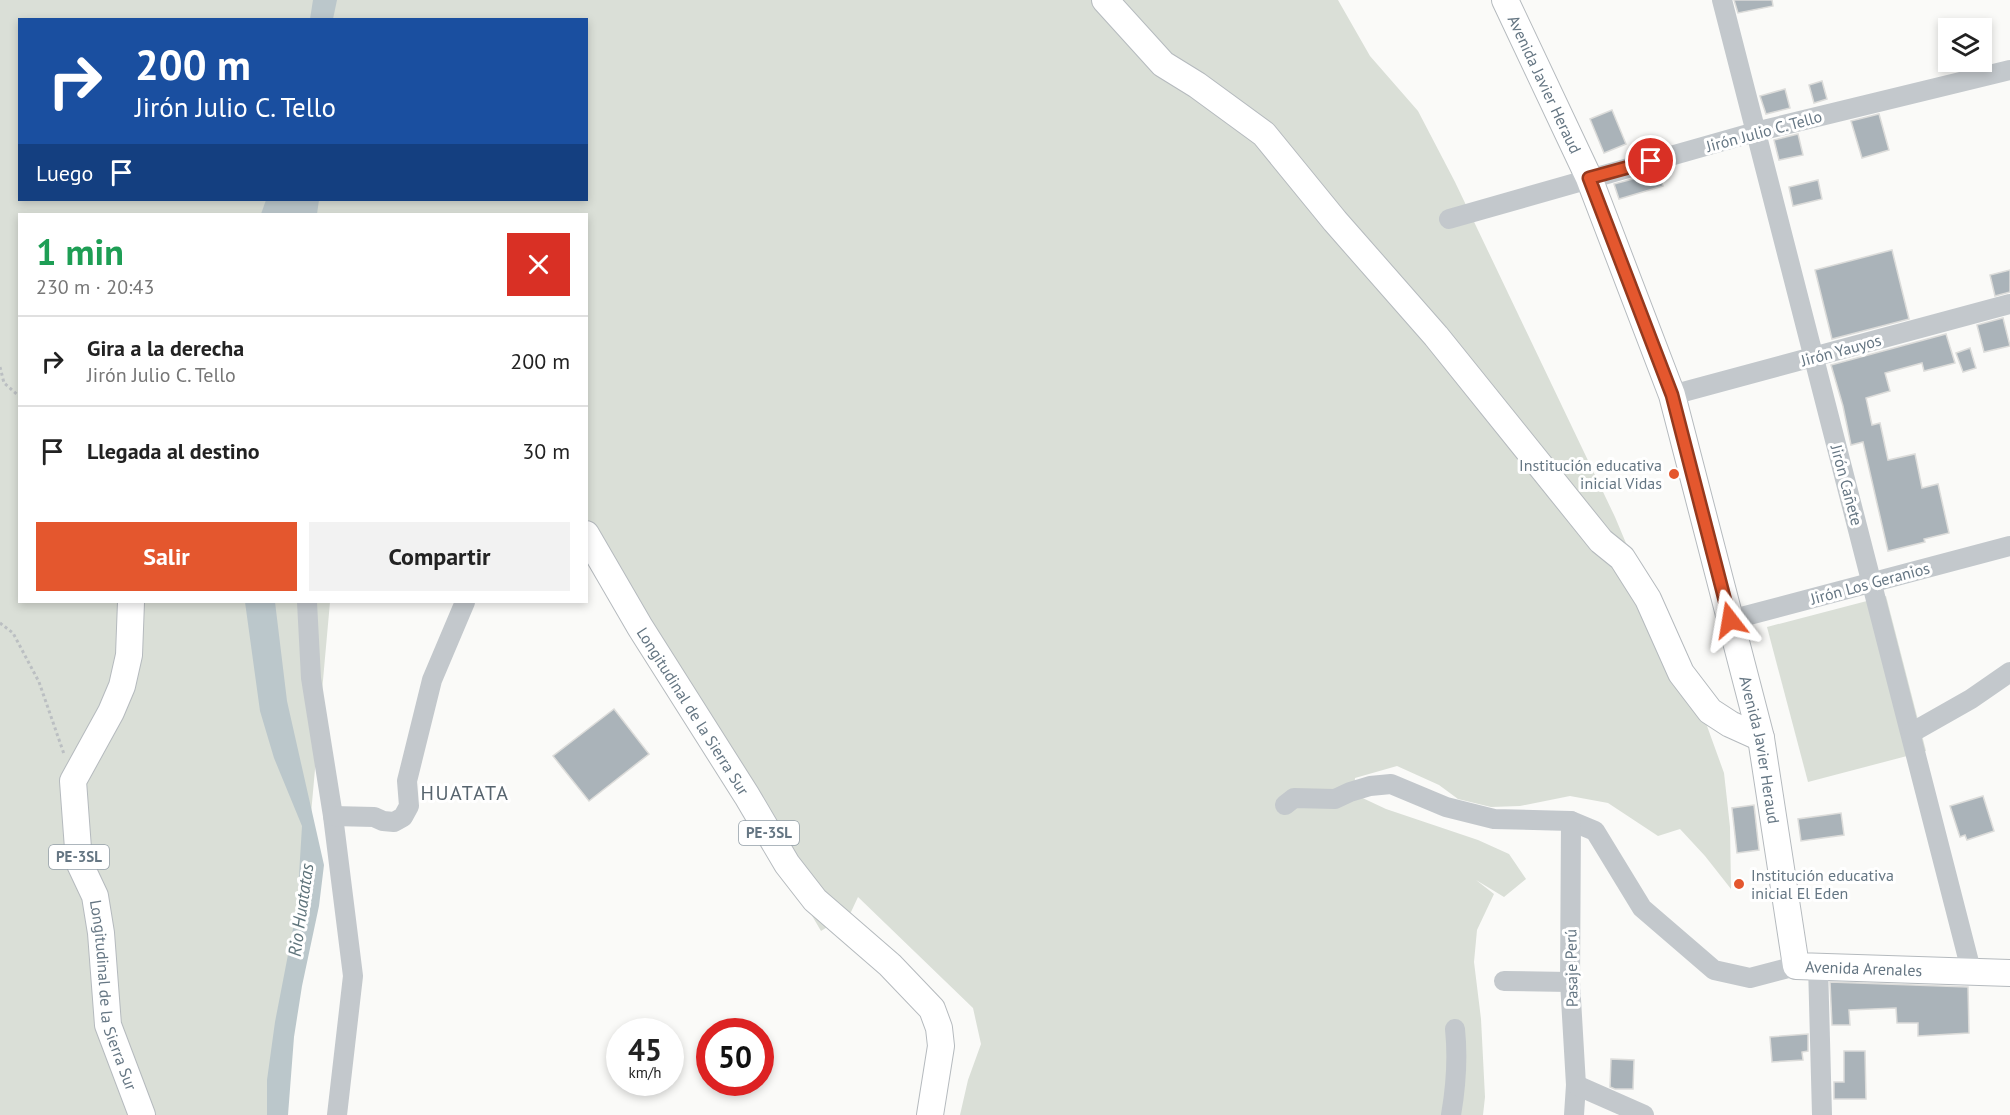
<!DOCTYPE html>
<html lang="es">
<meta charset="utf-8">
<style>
body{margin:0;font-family:"PT Sans",sans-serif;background:#f2f2f2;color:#222;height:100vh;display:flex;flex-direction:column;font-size:22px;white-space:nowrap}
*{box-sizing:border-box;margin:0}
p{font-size:20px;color:#767676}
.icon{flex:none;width:33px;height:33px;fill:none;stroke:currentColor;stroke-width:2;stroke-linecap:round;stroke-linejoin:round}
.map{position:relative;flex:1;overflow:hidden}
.panel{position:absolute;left:18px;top:213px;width:570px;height:390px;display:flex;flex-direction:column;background:#fff;border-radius:0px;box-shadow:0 3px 9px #0003}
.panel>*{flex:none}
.hud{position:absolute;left:18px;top:18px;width:570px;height:183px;border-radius:0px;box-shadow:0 3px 9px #0003;background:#1a4fa0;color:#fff;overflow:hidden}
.buttons{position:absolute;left:1938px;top:18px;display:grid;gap:12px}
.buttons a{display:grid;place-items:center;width:54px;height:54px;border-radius:0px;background:#fff;box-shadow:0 3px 9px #0003;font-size:30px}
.speed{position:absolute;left:606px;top:1018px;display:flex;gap:12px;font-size:30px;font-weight:700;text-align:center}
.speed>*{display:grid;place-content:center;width:78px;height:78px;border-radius:50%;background:#fff;box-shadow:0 3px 9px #0003;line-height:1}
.speed small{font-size:15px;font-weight:400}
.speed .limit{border:9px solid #d22;background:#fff;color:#111}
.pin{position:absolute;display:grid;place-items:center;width:51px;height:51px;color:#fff;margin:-26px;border:3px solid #fff;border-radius:50%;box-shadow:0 2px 6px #0007}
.me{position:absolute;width:66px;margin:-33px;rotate:346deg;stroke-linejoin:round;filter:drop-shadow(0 0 4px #0008)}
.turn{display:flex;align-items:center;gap:21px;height:126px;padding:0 18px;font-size:27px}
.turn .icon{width:78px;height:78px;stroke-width:2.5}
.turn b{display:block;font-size:42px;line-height:51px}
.then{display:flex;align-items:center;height:57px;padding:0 18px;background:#0003;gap:12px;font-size:22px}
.round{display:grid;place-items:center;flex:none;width:63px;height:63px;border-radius:0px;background:#f2f2f2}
.head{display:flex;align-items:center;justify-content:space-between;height:102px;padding:0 18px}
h1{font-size:36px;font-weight:600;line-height:45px;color:#1e9e55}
.cta{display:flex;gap:12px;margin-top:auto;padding:12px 18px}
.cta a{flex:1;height:69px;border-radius:0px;background:#e4572e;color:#fff;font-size:24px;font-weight:600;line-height:69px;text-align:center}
.cta a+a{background:#f2f2f2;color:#222}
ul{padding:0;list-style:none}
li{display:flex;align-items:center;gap:18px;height:90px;padding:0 18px;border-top:2px solid #e0e0e0}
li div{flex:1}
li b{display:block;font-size:22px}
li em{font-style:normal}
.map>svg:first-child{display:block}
</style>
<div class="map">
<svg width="2010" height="1115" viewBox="0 0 2010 1115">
<rect width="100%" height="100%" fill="#fafaf8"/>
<!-- green -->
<g fill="#dadfd7" fill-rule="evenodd">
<path d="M0,0H1338L1370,56L1418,111L1455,182L1615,517L1652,605L1698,701L1724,773L1730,827L1731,889L1705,856L1680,829L1658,836L1608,803L1570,796L1520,806L1491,807L1458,799L1439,785L1397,766L1355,778L1354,794L1386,809L1478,840L1509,854L1526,879L1504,897L1476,880L1494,894L1477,930L1474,962L1481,1019L1485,1097L1483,1115H960L968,1080L981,1044L973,1008L858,897L851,912L821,931L616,582L587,542L586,214H20V602H330L284,1115H0ZM20,20H586V200H20Z"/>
<polygon points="1886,596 1926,751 1808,782 1767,627"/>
</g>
<!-- water -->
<g fill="#bbc7cb">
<polygon points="313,0 337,0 333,19 310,19"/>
<polygon points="266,200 319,200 317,214 261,214"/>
<polygon points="245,602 275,602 287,701 324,865 319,906 302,986 294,1037 288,1115 267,1115 267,1080 275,1022 297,908 302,826 274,758 260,711"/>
</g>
<!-- building -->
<g fill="#aab3b9" stroke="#dcdcda" stroke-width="1.5">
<polygon points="1734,0 1772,0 1773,6 1738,13"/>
<polygon points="1822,81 1827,99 1814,103 1809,85"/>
<polygon points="1785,89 1790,108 1766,114 1760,96"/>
<polygon points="1612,110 1626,144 1604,153 1590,119"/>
<polygon points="1879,114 1889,150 1862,158 1851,121"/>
<polygon points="1798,134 1803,155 1779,160 1774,140"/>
<polygon points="1659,172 1663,186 1619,199 1614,184"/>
<polygon points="1818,180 1822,199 1793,206 1789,187"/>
<polygon points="1892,250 1909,319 1832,339 1815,270"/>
<polygon points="2010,270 2010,292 1995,296 1990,275"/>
<polygon points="2003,318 2010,346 1984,352 1977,325"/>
<polygon points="1946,334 1955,363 1924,371 1922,363 1885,373 1890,391 1866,398 1872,425 1880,423 1888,460 1915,454 1922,488 1938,484 1949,533 1924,539 1925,542 1888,551 1863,442 1851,445 1843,406 1831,365"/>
<polygon points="1970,348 1976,368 1963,372 1956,353"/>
<polygon points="614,709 649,754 589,801 553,756"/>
<polygon points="1983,796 1994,831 1967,840 1965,835 1960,837 1950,806"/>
<polygon points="1754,805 1759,850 1737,853 1732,808"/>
<polygon points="1841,813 1844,835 1801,841 1798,819"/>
<polygon points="1830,982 1968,987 1969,1033 1918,1036 1918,1023 1897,1023 1896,1008 1849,1010 1850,1025 1832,1025"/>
<polygon points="1808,1034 1808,1051 1802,1052 1803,1060 1772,1062 1770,1037"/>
<polygon points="1844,1051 1865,1051 1866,1099 1834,1099 1834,1082 1844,1082"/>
<polygon points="1611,1059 1634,1060 1633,1089 1615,1089 1610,1087"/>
</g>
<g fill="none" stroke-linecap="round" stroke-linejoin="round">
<!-- major casing -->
<g stroke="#b5babe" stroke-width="28">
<g id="major">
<polyline points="1105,0 1163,64 1197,85 1264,134 1335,221 1436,336 1601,541 1622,558 1648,599 1681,673 1710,711 1730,724 1761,738"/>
<path id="s1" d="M1505,0L1589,178L1672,395L1761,738L1796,966L2010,973"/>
<path id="s2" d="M586,534L640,627L747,796L787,864L815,900L890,965L932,1009L939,1028L941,1046L930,1115"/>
<path id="s3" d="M131,602L129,655L122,686L111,712L73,781L79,862L95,896L101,933L108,1025L142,1115"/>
</g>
</g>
<!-- path -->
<g stroke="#bbbfc2" stroke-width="3" stroke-dasharray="3 3" stroke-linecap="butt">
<polyline points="0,367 4,383 20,397"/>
<polyline points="0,623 13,633 39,682 64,754"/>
</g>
<!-- minor -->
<g stroke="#c3c8cc" stroke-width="20">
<polyline points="1722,0 1971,970"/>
<polyline points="1449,219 1755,132 2010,70"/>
<polyline points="1672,395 2010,304"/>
<polyline points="307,602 311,678 333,816 353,976 337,1115"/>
<polyline points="1730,620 2010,546"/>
<polyline points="1911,733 1971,699 2010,672"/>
<polyline points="1285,805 1294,798 1335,799 1350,792 1370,786 1391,784 1446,807 1494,819 1571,821 1595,831 1642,908 1714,970 1750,978 1796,966"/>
<polyline points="333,816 374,817 383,821 394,822 403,817 409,806 407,781 432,680 465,602"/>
<polyline points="1571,821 1570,982 1576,1085 1574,1115"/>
<polyline points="1818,965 1822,1115"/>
<polyline points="1504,981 1570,982"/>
<polyline points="1576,1085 1644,1115"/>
<path d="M1451,1115C1456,1086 1458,1058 1455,1029"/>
</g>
<!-- major -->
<use href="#major" stroke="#fff" stroke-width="26"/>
</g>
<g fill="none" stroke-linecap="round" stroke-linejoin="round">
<!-- route casing -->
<g stroke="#94391e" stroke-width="15">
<polyline id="route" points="1651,161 1589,178 1672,395 1730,620"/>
</g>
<!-- route -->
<use href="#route" stroke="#e4572e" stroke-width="10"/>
</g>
<!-- markers -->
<g fill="#e4572e" stroke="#fff" stroke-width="2">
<circle cx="1674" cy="474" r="6"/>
<circle cx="1739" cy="884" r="6"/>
</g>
<g text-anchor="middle" stroke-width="6" stroke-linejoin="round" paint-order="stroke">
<!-- shield labels -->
<g fill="#fff" stroke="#939fa8" stroke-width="1.5">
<rect x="739" y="821" width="60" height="24" rx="4.5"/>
<rect x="49" y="845" width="60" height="24" rx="4.5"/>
</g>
<g font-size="15" font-weight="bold" fill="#657683">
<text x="769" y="838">PE-3SL</text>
<text x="79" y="862">PE-3SL</text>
</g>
<!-- street labels -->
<g font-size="16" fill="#657683" stroke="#fff">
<text dy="6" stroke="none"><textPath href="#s1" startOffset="93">Avenida Javier Heraud</textPath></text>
<text transform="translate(1764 131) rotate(-15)" y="6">Jirón Julio C. Tello</text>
<text transform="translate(1841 350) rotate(-15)" y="6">Jirón Yauyos</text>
<text transform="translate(1847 485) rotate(75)" y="6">Jirón Cañete</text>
<text transform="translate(1870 583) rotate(-15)" y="6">Jirón Los Geranios</text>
<text dy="6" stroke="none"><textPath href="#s2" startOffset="207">Longitudinal de la Sierra Sur</textPath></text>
<text dy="6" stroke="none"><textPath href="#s1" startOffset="795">Avenida Javier Heraud</textPath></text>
<text dy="6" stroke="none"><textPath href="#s1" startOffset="1082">Avenida Arenales</textPath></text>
<text transform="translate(1571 968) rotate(-91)" y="6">Pasaje Perú</text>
<text dy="6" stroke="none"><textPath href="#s3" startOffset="412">Longitudinal de la Sierra Sur</textPath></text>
</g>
<!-- poi labels -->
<g font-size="16" fill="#657683" stroke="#fff" text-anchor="end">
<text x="1662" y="471">Institución educativa<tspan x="1662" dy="18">inicial Vidas</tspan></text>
<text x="1751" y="881" text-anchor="start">Institución educativa<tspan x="1751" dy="18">inicial El Eden</tspan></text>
</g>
<!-- water labels -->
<g font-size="18" font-style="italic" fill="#60757c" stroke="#fff">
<text transform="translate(301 910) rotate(-82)" y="6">Rio Huatatas</text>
</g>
<!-- quarter labels -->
<g font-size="20" letter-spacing="1.5" fill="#57646e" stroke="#fff">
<text x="465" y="800">HUATATA</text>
</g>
</g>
</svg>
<div class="buttons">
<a><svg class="icon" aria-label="layers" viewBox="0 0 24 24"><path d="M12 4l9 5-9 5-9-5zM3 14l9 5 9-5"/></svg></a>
</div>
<div class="speed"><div>45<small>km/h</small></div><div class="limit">50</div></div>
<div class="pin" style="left:1651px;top:161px;background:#d93025"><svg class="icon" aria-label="arrive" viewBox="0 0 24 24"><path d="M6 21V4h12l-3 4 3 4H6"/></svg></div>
<svg class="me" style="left:1730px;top:620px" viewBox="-20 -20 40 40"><path d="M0-17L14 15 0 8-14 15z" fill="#e4572e" stroke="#fff" stroke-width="4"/></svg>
<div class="hud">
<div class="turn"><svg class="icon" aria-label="right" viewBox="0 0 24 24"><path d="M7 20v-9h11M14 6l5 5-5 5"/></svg><div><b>200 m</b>Jirón Julio C. Tello</div></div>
<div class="then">Luego<svg class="icon" aria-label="arrive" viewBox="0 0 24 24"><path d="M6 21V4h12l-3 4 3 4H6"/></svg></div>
</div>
<section class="panel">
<div class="head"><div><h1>1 min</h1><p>230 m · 20:43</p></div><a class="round" style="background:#d93025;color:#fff"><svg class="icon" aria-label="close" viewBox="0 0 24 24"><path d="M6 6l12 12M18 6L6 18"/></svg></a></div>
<ul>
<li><svg class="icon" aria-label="right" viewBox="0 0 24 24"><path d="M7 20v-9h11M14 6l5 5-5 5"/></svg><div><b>Gira a la derecha</b><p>Jirón Julio C. Tello</p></div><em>200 m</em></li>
<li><svg class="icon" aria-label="arrive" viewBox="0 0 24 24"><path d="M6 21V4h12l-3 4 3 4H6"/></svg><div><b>Llegada al destino</b></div><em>30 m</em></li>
</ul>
<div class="cta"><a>Salir</a><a>Compartir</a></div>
</section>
</div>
